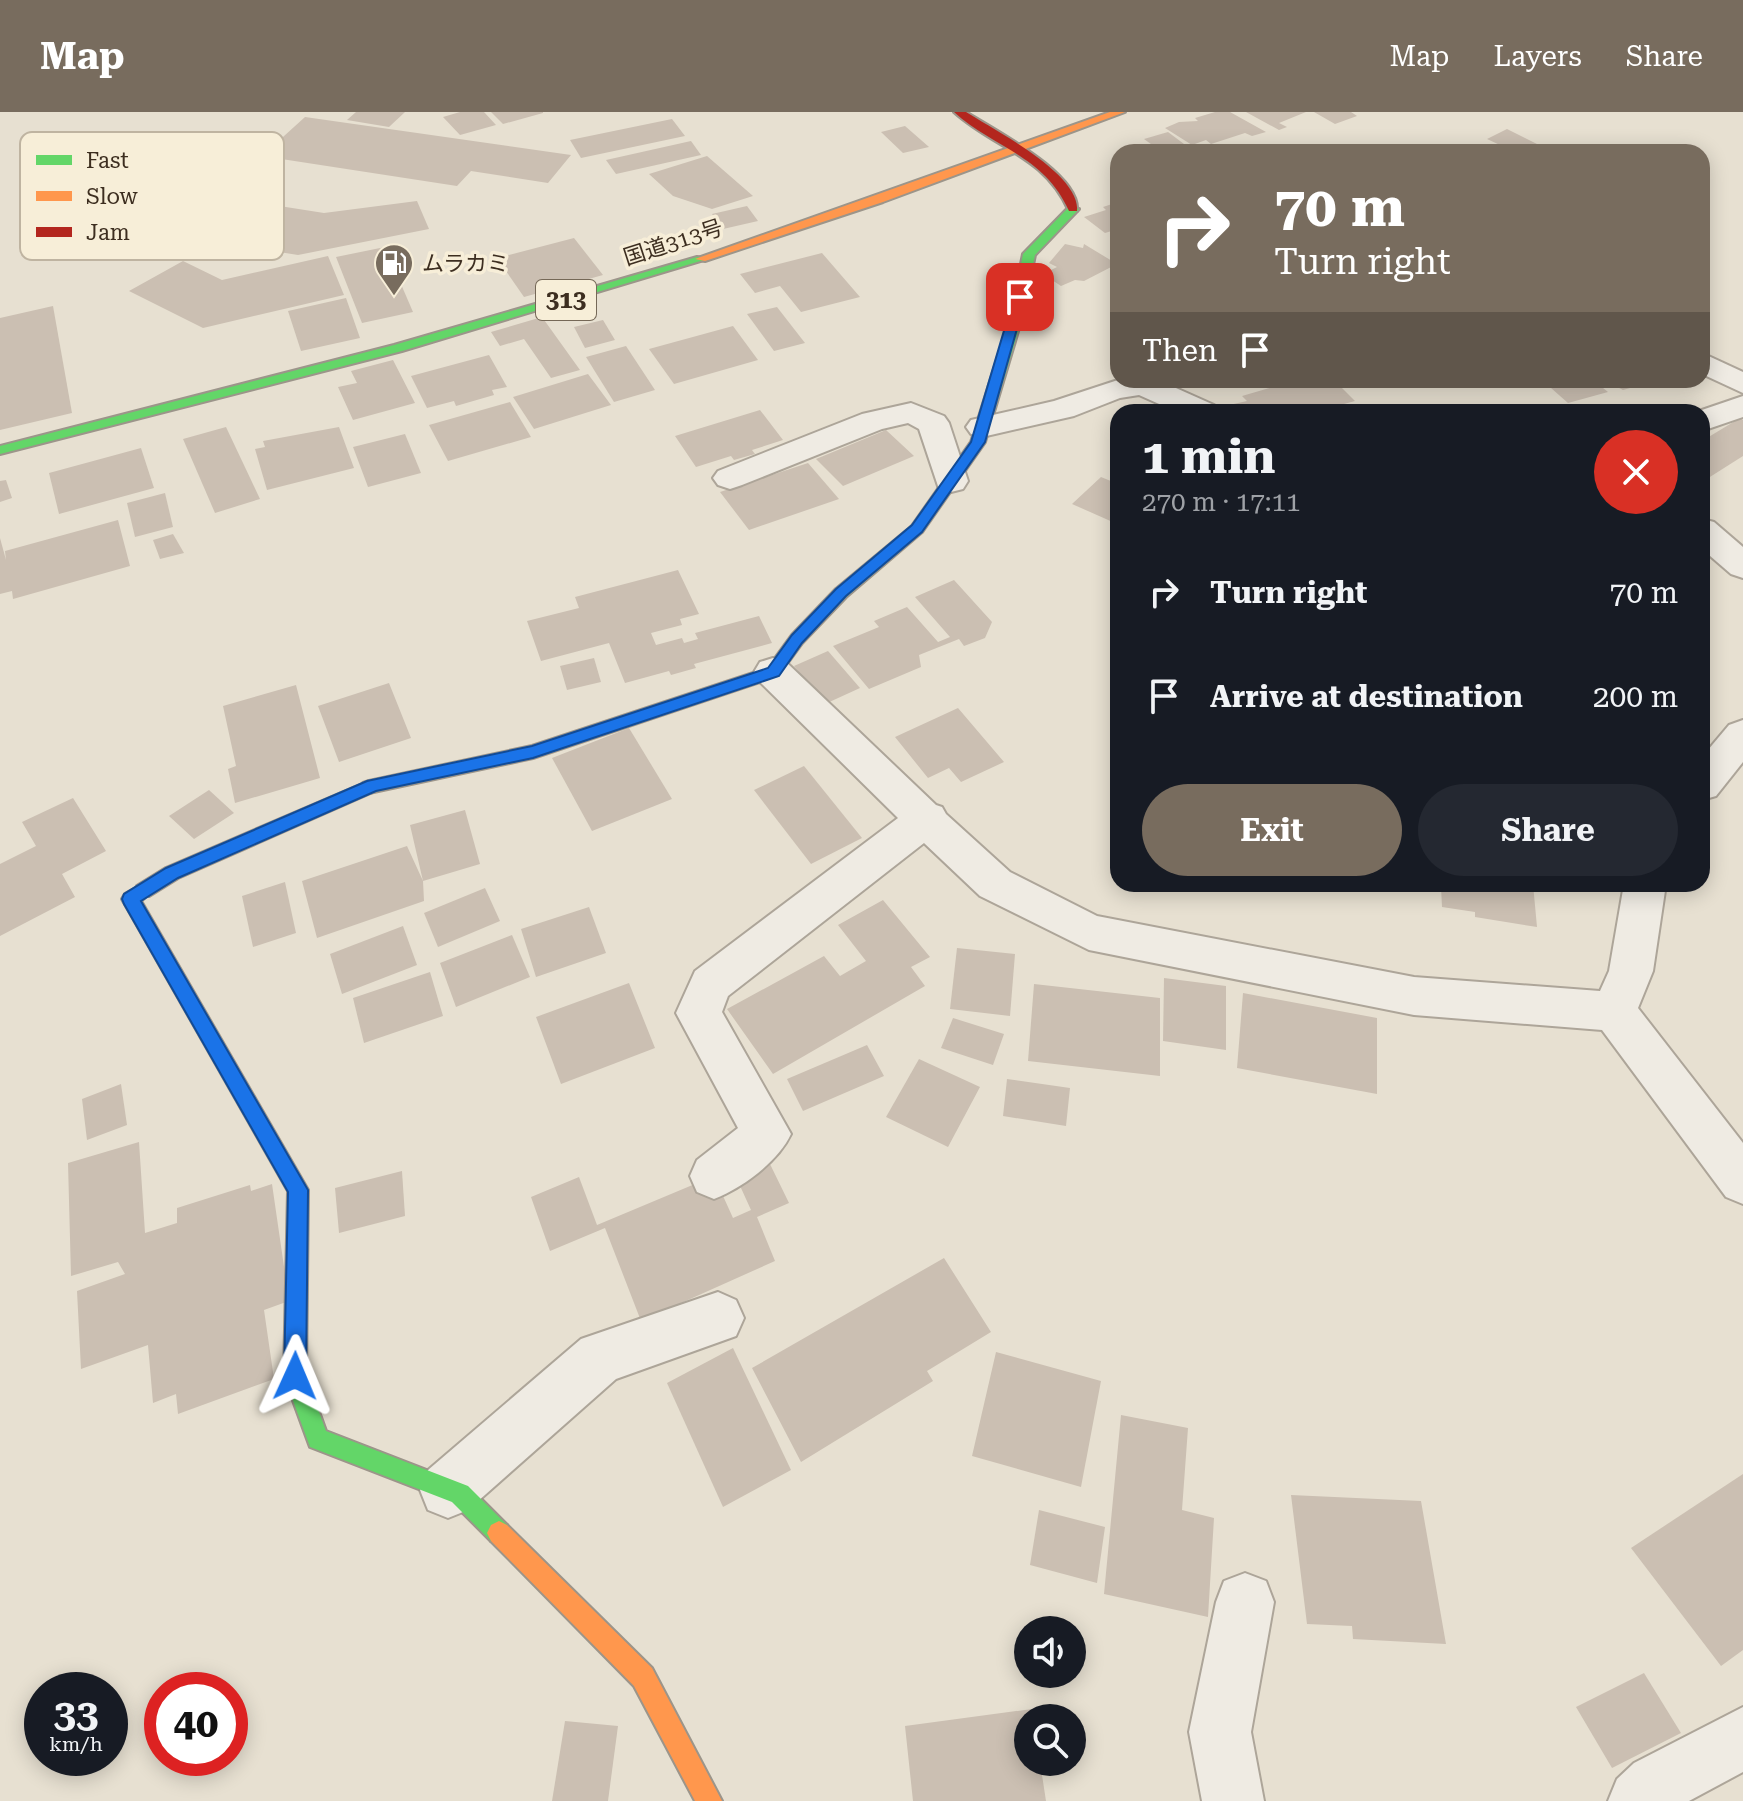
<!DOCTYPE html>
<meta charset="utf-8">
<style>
body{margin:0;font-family:"Roboto Serif","Noto Sans JP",serif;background:#242831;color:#f1f3f6;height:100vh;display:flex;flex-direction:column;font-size:30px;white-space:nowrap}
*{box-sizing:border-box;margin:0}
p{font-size:26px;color:#9ea1a6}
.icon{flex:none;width:44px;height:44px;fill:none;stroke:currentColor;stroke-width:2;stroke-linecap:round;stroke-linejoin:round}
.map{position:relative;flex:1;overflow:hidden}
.details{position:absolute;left:1110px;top:292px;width:600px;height:488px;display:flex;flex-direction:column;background:#171b24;border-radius:24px;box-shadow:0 4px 20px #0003}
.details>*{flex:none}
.guide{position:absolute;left:1110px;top:32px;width:600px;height:244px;border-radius:24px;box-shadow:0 4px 20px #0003;background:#786c5e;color:#fff;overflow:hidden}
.buttons{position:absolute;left:1014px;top:1504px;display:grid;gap:16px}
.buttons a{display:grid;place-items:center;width:72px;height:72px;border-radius:50%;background:#171b24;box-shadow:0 4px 20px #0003;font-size:40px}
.speed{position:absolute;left:24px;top:1560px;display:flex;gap:16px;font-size:40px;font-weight:700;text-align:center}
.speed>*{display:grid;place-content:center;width:104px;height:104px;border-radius:50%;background:#171b24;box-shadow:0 4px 20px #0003;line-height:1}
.speed small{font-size:20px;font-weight:400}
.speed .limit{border:12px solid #d22;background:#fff;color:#111}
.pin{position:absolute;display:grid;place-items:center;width:68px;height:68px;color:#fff;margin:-34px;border-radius:16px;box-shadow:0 4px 12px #0006}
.me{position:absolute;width:88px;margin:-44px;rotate:1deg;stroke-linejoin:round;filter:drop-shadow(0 0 6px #0008)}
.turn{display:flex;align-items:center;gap:28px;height:168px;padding:0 32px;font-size:36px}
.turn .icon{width:104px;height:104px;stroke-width:2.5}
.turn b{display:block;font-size:56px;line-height:68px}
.then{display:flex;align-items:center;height:76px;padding:0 32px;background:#0003;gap:16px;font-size:30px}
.round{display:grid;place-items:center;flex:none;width:84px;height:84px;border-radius:42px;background:#242831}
.head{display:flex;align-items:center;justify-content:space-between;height:136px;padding:0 32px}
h1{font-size:48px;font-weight:700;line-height:60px}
.action{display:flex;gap:16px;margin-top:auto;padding:16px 32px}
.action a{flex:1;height:92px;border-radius:48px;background:#786c5e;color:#fff;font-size:32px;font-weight:700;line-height:92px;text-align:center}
.action a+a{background:#242831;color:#f1f3f6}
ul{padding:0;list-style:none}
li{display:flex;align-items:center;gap:24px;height:104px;padding:0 32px}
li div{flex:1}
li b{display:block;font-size:30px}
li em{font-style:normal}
header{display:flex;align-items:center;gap:48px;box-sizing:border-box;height:112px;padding:0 40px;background:#786c5e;color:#fff}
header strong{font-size:38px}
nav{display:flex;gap:44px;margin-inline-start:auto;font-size:28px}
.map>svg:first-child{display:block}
</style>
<header>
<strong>Map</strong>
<nav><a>Map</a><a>Layers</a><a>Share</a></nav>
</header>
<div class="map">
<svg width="1743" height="1689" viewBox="0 0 1743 1689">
<rect width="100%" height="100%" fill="#e7e0d1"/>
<!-- building -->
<g fill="#cbbfb2">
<polygon points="356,0 405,0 389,15 347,8"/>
<polygon points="460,0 484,0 496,13 460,23 443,5"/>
<polygon points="491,0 543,0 543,1 503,12"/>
<polygon points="1215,0 1230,0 1266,20 1252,24 1245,21 1211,32 1206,28 1192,33 1165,16 1179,10 1198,9 1195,6"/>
<polygon points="1246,0 1306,0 1279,11 1287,15 1279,18"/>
<polygon points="1314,0 1351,0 1357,4 1335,12"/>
<polygon points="305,5 571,43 548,71 471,59 457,74 262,44"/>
<polygon points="672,7 685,24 581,46 570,28"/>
<polygon points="905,14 929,35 903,41 881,20"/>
<polygon points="1507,17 1537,32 1515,40 1487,27"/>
<polygon points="1168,20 1188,35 1162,40 1144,27"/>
<polygon points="691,29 701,43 616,62 606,48"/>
<polygon points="707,44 753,84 712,97 673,84 649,62"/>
<polygon points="203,82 324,101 417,89 429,117 298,143 160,121"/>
<polygon points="1118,90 1118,117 1105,121 1084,105 1106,98 1103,95"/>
<polygon points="747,94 758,109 723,117 712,102"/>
<polygon points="574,126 603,163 524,185 497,146"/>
<polygon points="1065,132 1083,136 1084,132 1117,152 1084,169 1075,168 1061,174 1043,162 1057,155 1049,151"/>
<polygon points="385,135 413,200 362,211 336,145"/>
<polygon points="822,141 860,185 801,200 780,174 755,181 740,162"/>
<polygon points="328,144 344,183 203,216 129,179 183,149 222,168"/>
<polygon points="346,186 360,226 301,239 288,199"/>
<polygon points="53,194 72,301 0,318 0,206"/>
<polygon points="777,195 805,231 774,239 747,202"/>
<polygon points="542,205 580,258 551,266 524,227 500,234 491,220"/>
<polygon points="603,208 615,228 585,236 574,215"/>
<polygon points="733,214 758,248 674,272 649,237"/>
<polygon points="626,234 655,278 614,290 586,245"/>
<polygon points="489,243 507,275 492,278 494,283 456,294 454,289 427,296 411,264"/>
<polygon points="393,248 415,291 353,308 338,275 357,271 351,259"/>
<polygon points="588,262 611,293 534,317 513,285"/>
<polygon points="1297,268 1334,268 1355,289 1322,298 1325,300 1224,300 1220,295 1247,289 1242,284"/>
<polygon points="1542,268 1593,268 1608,280 1568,291"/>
<polygon points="1604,268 1655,268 1655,269 1623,278"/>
<polygon points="510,290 531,325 448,349 429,313"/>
<polygon points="760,298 783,328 752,338 755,342 734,348 731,344 696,355 675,324"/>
<polygon points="1740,306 1743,308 1743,344 1702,370 1702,329"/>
<polygon points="226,315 260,387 215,401 183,327"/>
<polygon points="339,315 354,356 267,378 255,337 265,335 263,329"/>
<polygon points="886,318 914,344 843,374 816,347"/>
<polygon points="405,322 421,361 368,375 353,335"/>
<polygon points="141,336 154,376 59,402 49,361"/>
<polygon points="808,351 839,387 749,418 720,380"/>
<polygon points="1101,365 1118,372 1118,408 1115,411 1072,392"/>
<polygon points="6,368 12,386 0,390 0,369"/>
<polygon points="165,381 173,415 135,425 127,391"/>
<polygon points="118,408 130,454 13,487 12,479 0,482 0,426 6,448 5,439"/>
<polygon points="173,422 184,441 160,447 153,428"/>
<polygon points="678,458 699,502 680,507 682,513 651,521 656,533 682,526 684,531 698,527 695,521 759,504 772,531 694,552 696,556 671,563 669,559 625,571 609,531 541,549 527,509 579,496 575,485"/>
<polygon points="954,468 992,510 985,526 964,534 959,527 919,543 921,555 869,577 833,534 879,515 874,509 907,495 938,530 950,525 915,485"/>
<polygon points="828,539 860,576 825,592 794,554"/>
<polygon points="594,546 601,570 567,578 560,554"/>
<polygon points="389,571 411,626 339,650 318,594"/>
<polygon points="296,573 320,666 235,691 228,657 236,654 223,594"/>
<polygon points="958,596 1004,650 961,670 949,656 928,666 895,625"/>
<polygon points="629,616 672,687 592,719 552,646"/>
<polygon points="804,654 862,726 811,752 754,678"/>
<polygon points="209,678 234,701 194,727 169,704"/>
<polygon points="73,686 106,739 62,762 75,785 0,824 0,752 36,734 22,710"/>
<polygon points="465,698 480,752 423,769 424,789 317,826 302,769 407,734 423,769 410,713"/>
<polygon points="285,770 296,821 253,835 242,784"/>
<polygon points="1433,772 1533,772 1537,815 1475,805 1475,800 1442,795 1441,775"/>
<polygon points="485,776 500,809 438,835 424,801"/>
<polygon points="883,788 930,845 911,855 925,874 773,962 727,897 824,844 840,864 866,849 838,813"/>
<polygon points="589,795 606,841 536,865 521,817"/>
<polygon points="403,814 417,853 342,882 330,842"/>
<polygon points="512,823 530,865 456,895 440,851"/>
<polygon points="957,836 1015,842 1010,904 950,897"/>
<polygon points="430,860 443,904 364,931 353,886"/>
<polygon points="1164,866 1226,874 1226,938 1163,929"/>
<polygon points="629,871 655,936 561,972 536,905"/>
<polygon points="1034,872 1160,886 1160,964 1028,949"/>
<polygon points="1243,881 1377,906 1377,982 1237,956"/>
<polygon points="953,906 1004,922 993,953 941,936"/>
<polygon points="867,933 884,964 803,999 787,967"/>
<polygon points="919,947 980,975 948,1035 886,1005"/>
<polygon points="1007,967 1070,976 1066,1014 1003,1004"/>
<polygon points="121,972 127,1013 87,1028 82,987"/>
<polygon points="139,1030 145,1121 177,1111 177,1096 250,1073 251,1079 272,1072 289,1189 264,1198 274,1267 178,1302 176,1282 153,1291 148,1233 81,1257 77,1179 125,1162 118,1150 71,1164 68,1051"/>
<polygon points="769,1050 789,1091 757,1105 775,1149 641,1209 605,1116 550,1139 531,1085 579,1065 597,1113 714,1064 733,1106 751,1098 736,1065"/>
<polygon points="402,1059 405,1104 339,1121 335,1076"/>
<polygon points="944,1146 991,1220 927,1259 933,1269 801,1350 752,1256"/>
<polygon points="733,1236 791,1358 723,1395 667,1271"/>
<polygon points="996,1240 1101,1269 1081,1375 972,1344"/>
<polygon points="1121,1303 1188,1316 1182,1398 1214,1406 1208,1505 1104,1482"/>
<polygon points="1743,1362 1743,1538 1721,1554 1631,1436"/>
<polygon points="1291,1383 1421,1389 1446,1532 1353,1527 1352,1514 1307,1512"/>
<polygon points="1039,1398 1105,1415 1097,1471 1030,1453"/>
<polygon points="1644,1561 1681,1621 1612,1656 1576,1595"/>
<polygon points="1032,1597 1033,1606 1028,1606 1028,1650 1040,1650 1046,1689 913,1689 905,1614"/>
<polygon points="565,1609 618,1614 608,1689 552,1689"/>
</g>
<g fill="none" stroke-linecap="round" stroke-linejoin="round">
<!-- street casing -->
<g stroke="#ada599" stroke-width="4">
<g id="street">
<polygon points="1702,241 1743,260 1743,281 1702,262"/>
<polygon points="1118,268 1158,268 1214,293 1219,300 1177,300 1139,283 1120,286 1074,304 982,325 971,322 966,315 971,308 1054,289"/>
<polygon points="1743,284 1743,305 1702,319 1702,300 1696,300"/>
<polygon points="911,291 944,304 949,311 968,369 963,377 951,380 939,377 919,317 908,311 882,317 742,373 730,377 718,373 713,366 718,359 862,302"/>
<polygon points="1702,407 1714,410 1743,435 1743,466 1731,462 1702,437"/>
<path d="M773,546L786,550L936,693L942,695L946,702L1010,760L1097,804L1414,865L1600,879L1609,859L1624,772H1666L1653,859L1638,896L1743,1031V1092L1726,1085L1602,918L1414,903L1089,838L980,784L924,731L728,884L722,900L791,1022C778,1050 742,1076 714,1087L697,1080L690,1064L697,1048L738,1016L676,901L695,859L898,706L760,570L754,560L760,550Z"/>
<polygon points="1743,608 1743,650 1716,684 1702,688 1702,645 1729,613"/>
<polygon points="718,1180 736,1188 744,1206 736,1224 616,1267 468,1398 448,1406 428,1398 420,1378 428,1358 581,1227"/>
<polygon points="1245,1461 1266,1469 1274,1490 1251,1620 1264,1689 1202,1689 1189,1620 1216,1490 1224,1469"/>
<polygon points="1743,1595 1743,1660 1689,1689 1608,1689 1617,1667 1634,1651"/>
</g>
</g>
<!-- fast casing -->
<g stroke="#9c958a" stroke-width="4">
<g id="fast">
<polygon points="1069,95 1079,97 1035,143 1022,206 985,330 922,420 846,485 802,531 778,564 533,646 369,681 363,679 361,675 363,671 369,669 532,634 768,556 792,523 836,477 912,414 971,330 1010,206 1023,142"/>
<polygon points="697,145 707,147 402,239 0,342 0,334 394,233"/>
<polygon points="143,772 149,774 152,779 141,789 308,1078 306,1264 326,1319 468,1374 507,1413 511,1421 507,1429 499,1433 491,1429 452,1390 310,1335 284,1264 288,1079 122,787 125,782"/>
</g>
</g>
<!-- slow casing -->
<g stroke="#9c958a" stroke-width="4">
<g id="slow">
<polygon points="1110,0 1125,0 883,90 705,149 695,147"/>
<polygon points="369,669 375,671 377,675 375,679 178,766 149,784 137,784 134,779 137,774 166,756"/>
<polygon points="499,1409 507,1413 652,1556 722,1689 695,1689 634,1574 491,1429 487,1421 491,1413"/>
</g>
</g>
<!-- jam casing -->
<g stroke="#9c958a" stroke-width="4">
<path id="jam" d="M954,0H966C994,18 1081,62 1077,99H1069C1044,43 995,37 954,0Z"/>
</g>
<!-- street -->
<use href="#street" fill="#efebe3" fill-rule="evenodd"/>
<!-- fast -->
<use href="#fast" fill="#63d668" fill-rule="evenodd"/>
<!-- slow -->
<use href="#slow" fill="#ff974d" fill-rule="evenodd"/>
<!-- jam -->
<use href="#jam" fill="#b3261e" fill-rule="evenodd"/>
</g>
<!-- route -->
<polygon fill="#1a73e8" stroke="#114b97" stroke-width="2" points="1020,181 1026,185 985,330 922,420 846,484 802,531 779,564 533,646 376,679 178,766 141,789 308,1078 306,1264 303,1272 295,1275 287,1272 284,1264 288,1080 124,792 122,787 124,782 166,756 367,669 532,634 768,556 792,523 836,477 912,413 971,330 1014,185"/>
<!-- icons -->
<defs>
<g id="fuel-pin" transform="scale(2)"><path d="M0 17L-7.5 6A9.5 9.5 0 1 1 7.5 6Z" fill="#786c5e" stroke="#f7eed8"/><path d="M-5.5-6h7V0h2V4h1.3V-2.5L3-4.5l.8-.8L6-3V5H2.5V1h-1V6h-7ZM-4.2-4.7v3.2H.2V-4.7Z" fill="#fff"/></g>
</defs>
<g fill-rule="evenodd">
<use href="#fuel-pin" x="394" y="151"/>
</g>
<g text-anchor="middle" stroke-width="7" stroke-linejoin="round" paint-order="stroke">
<!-- far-street labels -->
<g font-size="22" fill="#3d2e20" stroke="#f7eed8">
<text transform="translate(673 130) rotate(-18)" y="8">国道313号</text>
</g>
<!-- far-poi labels -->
<g font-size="22" fill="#3d2e20" stroke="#f7eed8" text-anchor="start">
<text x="422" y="159">ムラカミ</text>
</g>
<!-- shield labels -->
<rect fill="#f7eed8" stroke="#756857" stroke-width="2" x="536" y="168" width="60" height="40" rx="6"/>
<g font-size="24" font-weight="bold" fill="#3d2e20">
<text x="566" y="196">313</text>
</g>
</g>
<!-- legend -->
<rect x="20" y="20" width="264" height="128" rx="12" fill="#f7eed8" stroke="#bfb4a1" stroke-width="2"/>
<rect x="36" y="43" width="36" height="10" fill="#63d668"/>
<rect x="36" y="79" width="36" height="10" fill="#ff974d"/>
<rect x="36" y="115" width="36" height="10" fill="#b3261e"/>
<g font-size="22" fill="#3d2e20">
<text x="86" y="56">Fast</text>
<text x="86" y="92">Slow</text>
<text x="86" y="128">Jam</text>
</g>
</svg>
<div class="buttons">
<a><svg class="icon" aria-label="sound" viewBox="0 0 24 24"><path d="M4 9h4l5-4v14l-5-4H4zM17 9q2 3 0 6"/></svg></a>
<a><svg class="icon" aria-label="search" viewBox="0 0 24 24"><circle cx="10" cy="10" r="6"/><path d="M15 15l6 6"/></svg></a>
</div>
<div class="speed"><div>33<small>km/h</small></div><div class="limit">40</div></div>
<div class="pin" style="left:1020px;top:185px;background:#d93025"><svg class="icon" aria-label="arrive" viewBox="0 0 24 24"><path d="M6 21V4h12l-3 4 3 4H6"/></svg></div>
<svg class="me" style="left:295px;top:1264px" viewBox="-20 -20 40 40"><path d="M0-17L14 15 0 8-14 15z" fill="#1a73e8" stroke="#fff" stroke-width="4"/></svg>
<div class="guide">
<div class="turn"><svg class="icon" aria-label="right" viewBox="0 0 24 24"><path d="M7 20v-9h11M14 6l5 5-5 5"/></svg><div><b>70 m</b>Turn right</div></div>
<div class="then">Then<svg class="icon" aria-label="arrive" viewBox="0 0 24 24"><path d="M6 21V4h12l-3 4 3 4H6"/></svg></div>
</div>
<section class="details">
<div class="head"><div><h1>1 min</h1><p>270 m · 17:11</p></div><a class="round" style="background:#d93025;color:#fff"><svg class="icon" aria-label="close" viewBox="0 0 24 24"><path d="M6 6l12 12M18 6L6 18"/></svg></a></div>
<ul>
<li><svg class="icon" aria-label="right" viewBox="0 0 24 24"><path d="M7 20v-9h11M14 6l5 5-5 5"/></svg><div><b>Turn right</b></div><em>70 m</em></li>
<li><svg class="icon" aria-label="arrive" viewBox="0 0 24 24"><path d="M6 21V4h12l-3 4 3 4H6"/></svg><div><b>Arrive at destination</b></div><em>200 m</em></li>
</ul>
<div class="action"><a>Exit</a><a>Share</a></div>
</section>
</div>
